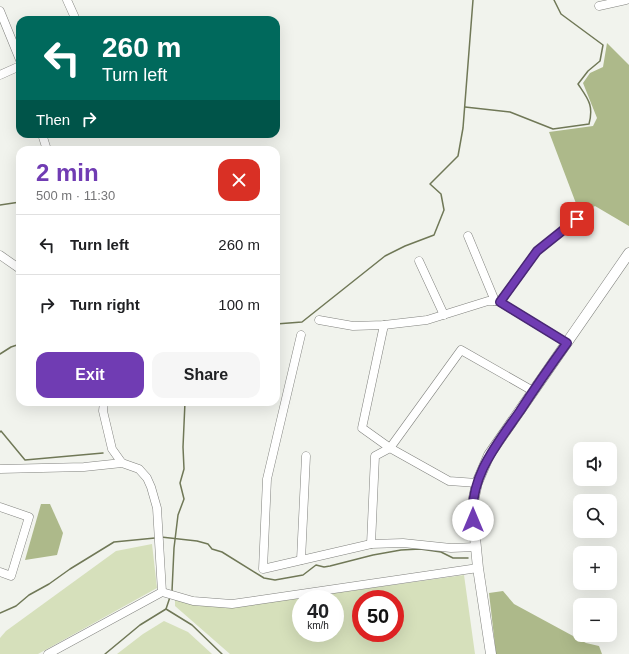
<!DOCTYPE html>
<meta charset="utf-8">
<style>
body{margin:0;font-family:Arial,sans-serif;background:#f6f6f6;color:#202124;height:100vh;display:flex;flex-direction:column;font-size:15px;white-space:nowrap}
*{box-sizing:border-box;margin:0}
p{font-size:13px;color:#757577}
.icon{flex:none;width:22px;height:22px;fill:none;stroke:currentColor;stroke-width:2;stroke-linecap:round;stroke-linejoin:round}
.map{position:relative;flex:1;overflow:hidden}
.side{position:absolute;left:16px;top:146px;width:264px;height:260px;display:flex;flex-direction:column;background:#fff;border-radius:12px;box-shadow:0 4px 16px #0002}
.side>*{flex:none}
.guide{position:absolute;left:16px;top:16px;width:264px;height:122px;border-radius:12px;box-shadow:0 4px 16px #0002;background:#00695c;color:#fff;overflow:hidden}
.controls{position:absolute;left:573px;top:442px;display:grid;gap:8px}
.controls a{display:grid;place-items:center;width:44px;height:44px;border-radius:8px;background:#fff;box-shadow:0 4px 16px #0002;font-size:20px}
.speed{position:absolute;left:292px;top:590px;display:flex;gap:8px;font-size:20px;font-weight:700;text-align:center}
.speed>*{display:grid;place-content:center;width:52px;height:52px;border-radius:50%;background:#fff;box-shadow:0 4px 16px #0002;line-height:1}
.speed small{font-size:10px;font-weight:400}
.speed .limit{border:6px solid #d22;background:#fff;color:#111}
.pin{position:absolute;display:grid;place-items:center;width:34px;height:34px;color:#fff;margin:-17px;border-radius:8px;box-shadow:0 2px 6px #0006}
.me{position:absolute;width:44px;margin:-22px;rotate:0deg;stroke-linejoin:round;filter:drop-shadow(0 0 3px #0008)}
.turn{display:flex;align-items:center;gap:14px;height:84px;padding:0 20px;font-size:18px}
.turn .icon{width:52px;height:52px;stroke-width:2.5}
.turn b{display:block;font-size:28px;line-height:34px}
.then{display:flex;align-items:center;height:38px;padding:0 20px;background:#0003;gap:8px;font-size:15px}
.round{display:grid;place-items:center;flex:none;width:42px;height:42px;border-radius:12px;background:#f6f6f6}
.head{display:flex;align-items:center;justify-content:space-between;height:68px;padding:0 20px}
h1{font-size:24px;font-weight:700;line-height:30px;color:#703cb3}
.cta{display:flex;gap:8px;margin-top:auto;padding:8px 20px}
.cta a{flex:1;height:46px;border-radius:12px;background:#703cb3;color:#fff;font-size:16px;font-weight:700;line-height:46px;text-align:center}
.cta a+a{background:#f6f6f6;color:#202124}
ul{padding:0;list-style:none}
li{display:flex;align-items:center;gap:12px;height:60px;padding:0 20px;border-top:1px solid #e0e0e0}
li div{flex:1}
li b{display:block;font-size:15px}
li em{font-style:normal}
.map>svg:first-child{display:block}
</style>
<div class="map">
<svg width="629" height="654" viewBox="0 0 629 654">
<rect width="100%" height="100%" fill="#f1f3ed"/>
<!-- green -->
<g fill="#d6e0bb" fill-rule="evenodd">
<polygon points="152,544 157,588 38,654 0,654 0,638 6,631 116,551"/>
<path d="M464,575L475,654H230L175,606V600L217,607L242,606ZM301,599H335V633H301ZM361,599H395V633H361Z"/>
<polygon points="164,621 188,632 212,654 117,654 143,634"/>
</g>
<!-- forest -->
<g fill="#adb98a">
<polygon points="607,43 629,65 629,226 595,206 580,214 549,132 593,126 597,118 583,83 590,73 603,67"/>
<polygon points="41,504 50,504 63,533 57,555 25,560"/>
<polygon points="503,591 514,604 586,643 599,646 602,654 496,654 489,593"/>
</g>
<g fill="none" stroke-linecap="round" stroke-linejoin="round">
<!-- stream -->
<g stroke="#707857" stroke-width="1.5">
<path d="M465,107L510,112L553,129L589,124C594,105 588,99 578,84L588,71L600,61L603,45L561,14L554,0"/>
<polyline points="0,205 20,202"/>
<polyline points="276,324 302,322 385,256 405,246 434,235 444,210 441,194 430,184 458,156 463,128 473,0"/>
<polyline points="0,354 11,347 20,344"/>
<polyline points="0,432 1,431 25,460 103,453"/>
<polyline points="161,537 197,541 208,544 212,549 222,552 264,578 275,580 303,575 316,565 324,567 330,566 373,555 401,550 420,549 441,552 453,558 468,558"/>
<polyline points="172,591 174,548 178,515 184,499 180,483 184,469 183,447 185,402"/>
<polyline points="166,609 170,597"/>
<polyline points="0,613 16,606 29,595 49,584 70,569 114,542 155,538"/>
<polyline points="105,654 140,625 166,609 192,625 222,654"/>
</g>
<!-- minor casing -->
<g stroke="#81827e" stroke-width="9">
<g id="minor">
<polyline points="67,0 76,20"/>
<polyline points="599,6 626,0"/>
<polyline points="0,11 20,60"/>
<polyline points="0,75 20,66"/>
<polyline points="42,134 47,150"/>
<polyline points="468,236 495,301"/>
<polyline points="0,255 20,269"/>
<polyline points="419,261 444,315"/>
<polyline points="500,302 537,251 577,219"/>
<polyline points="319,320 353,326 384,325 427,320 488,301 498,301 567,343"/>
<polyline points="384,325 362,428 390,448 449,481 477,483"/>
<polyline points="301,335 267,479 263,569 371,544 403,543 451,548 476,547"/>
<polyline points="104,402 103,411 112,449 122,463"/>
<polyline points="0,469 84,467 122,463 139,469 147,478 151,487 157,508 162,592"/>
<polyline points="0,507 29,517 11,576 0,572"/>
<polyline points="371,544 375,456 390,448 461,350 533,391"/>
<polyline points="301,560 306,456"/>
<polyline points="48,654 162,592 193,601 232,604 478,568"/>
</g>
</g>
<!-- major casing -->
<g stroke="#81827e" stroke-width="11">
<polyline id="major" points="491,654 478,568 472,507 477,483 489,455 629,253"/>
</g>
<!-- minor -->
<use href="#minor" stroke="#fff" stroke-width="8"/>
<!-- major -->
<use href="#major" stroke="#fff" stroke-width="10"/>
</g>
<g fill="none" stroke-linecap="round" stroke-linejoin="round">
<!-- route casing -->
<g stroke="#492774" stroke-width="10">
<path id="route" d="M473,520C469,477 497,444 520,411C535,388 551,365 567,343L500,302L537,251L577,219"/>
</g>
<!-- route -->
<use href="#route" stroke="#703cb3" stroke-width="7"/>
</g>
</svg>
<div class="controls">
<a><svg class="icon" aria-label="sound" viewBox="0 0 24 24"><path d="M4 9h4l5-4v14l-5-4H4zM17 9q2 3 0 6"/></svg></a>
<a><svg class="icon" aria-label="search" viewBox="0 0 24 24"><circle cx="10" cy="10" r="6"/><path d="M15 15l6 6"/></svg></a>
<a>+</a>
<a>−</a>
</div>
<div class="speed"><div>40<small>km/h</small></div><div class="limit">50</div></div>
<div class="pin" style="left:577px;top:219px;background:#d93025"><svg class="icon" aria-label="arrive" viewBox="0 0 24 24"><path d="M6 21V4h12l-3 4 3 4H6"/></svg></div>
<svg class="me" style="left:473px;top:520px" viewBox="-20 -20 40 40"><circle r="19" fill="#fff"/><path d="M0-13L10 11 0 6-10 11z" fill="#703cb3"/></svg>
<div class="guide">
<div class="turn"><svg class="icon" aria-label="left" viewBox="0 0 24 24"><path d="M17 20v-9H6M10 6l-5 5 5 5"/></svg><div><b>260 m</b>Turn left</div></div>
<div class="then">Then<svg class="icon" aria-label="right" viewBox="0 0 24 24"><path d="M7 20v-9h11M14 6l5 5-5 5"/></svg></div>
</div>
<section class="side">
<div class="head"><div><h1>2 min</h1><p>500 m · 11:30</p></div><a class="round" style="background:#d93025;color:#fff"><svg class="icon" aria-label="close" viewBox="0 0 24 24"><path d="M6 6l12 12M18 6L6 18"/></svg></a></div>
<ul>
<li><svg class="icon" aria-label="left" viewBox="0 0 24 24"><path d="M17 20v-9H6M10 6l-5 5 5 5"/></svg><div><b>Turn left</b></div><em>260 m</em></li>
<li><svg class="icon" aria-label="right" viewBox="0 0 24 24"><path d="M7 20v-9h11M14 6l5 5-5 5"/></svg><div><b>Turn right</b></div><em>100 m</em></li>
</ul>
<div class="cta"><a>Exit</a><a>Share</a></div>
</section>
</div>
